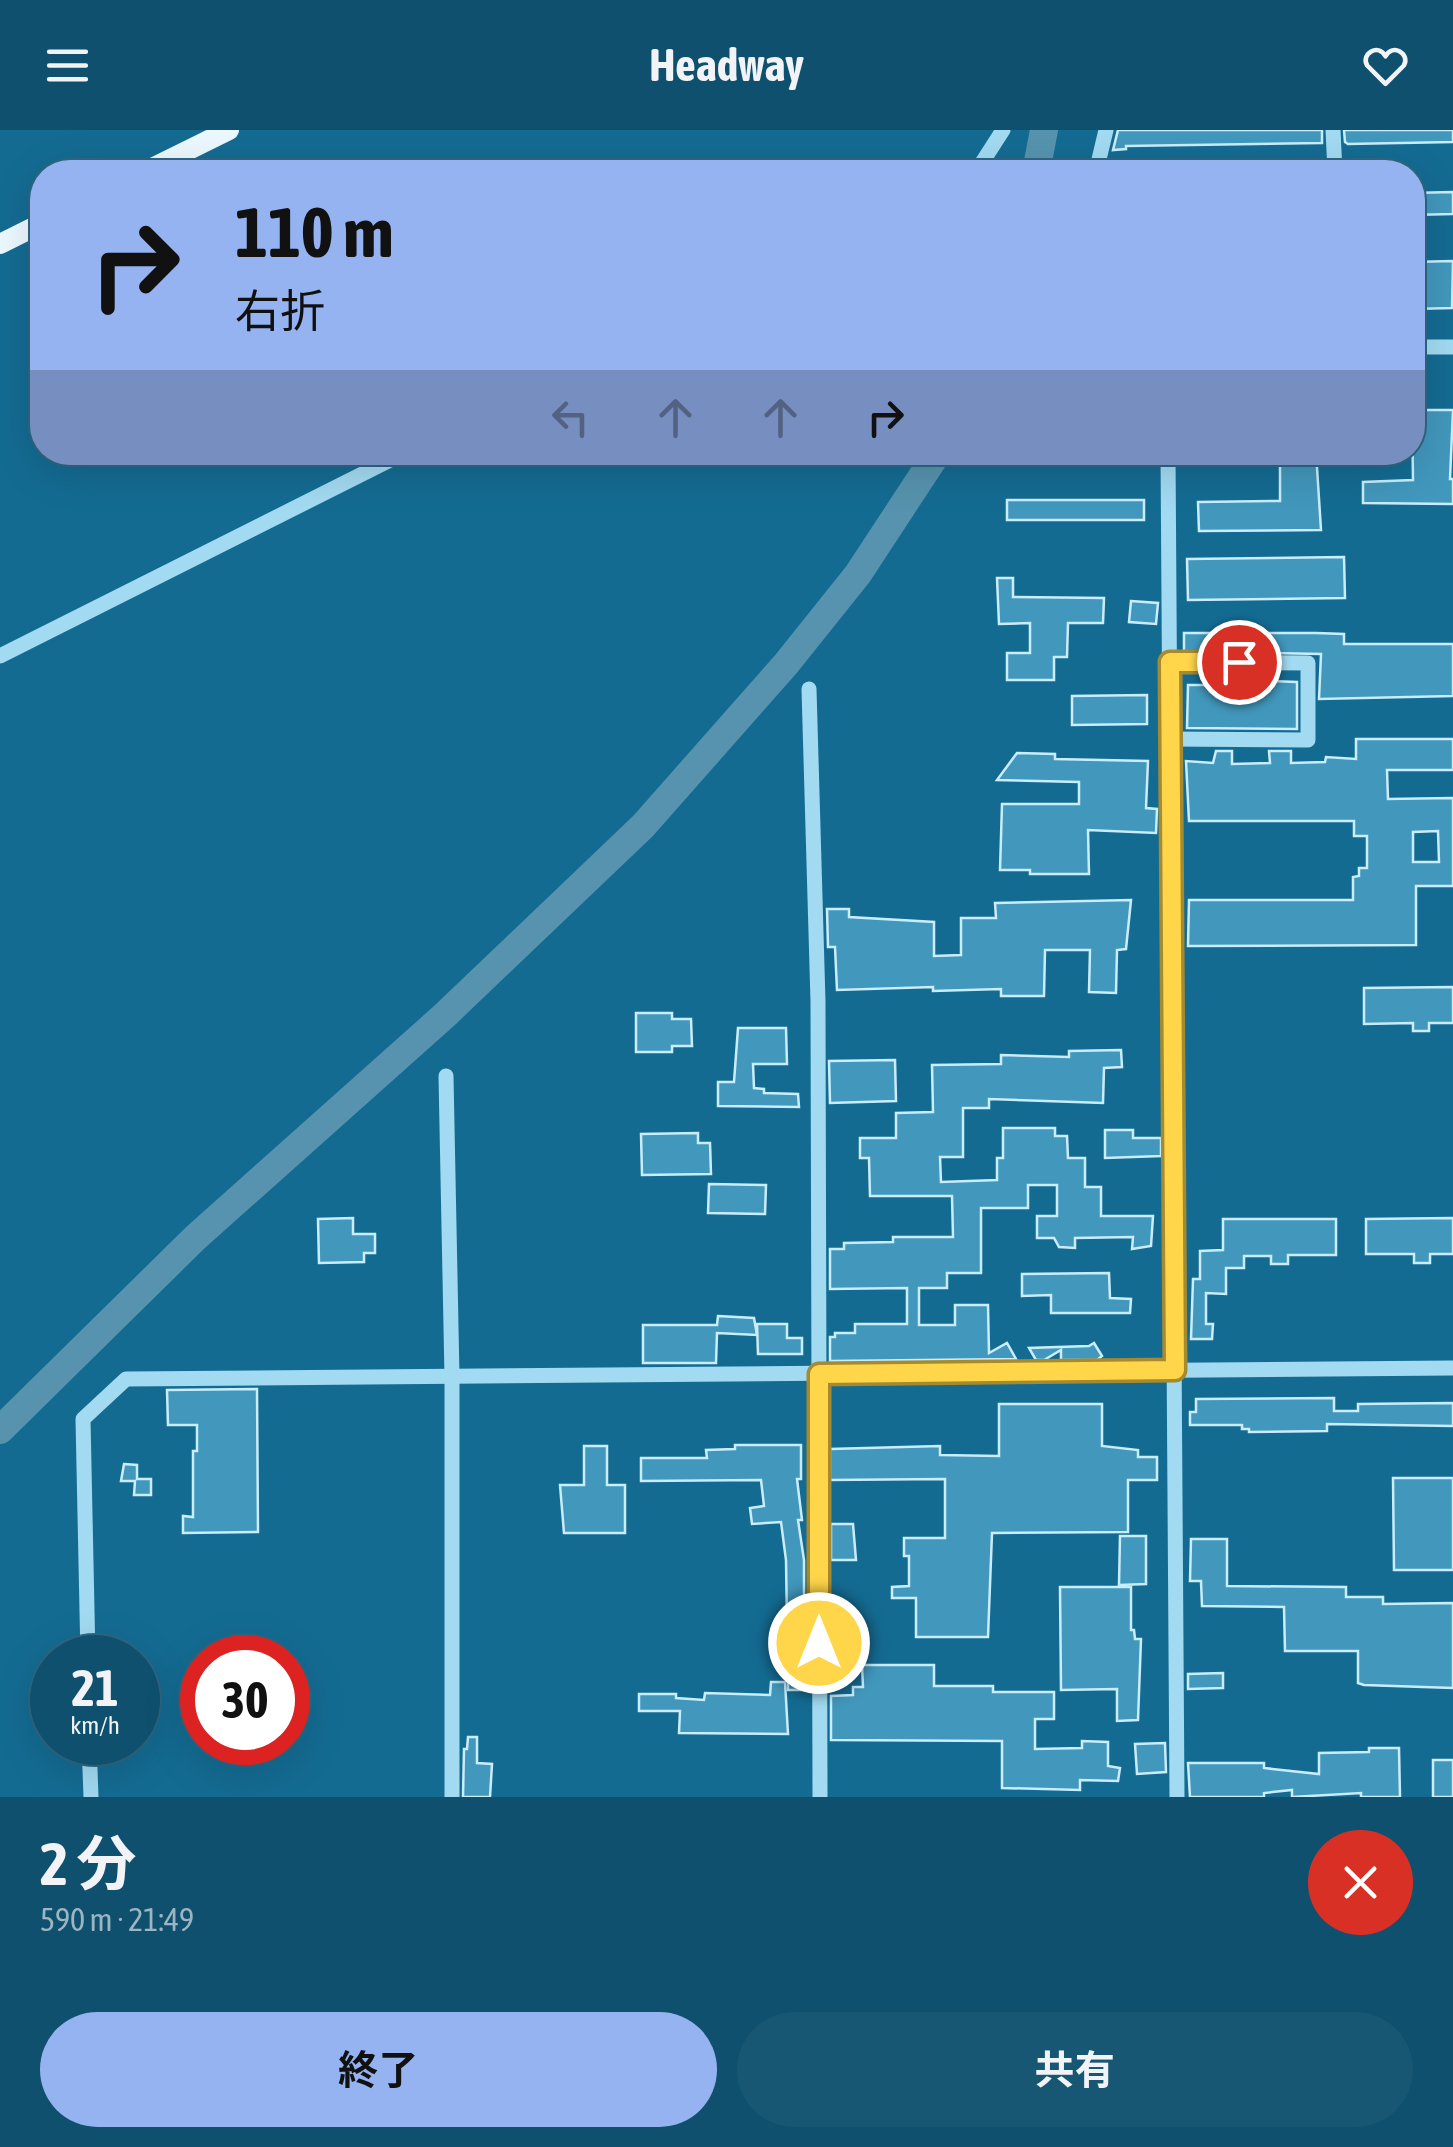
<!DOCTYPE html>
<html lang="ja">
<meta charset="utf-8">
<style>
body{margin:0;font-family:"Asap Condensed","Noto Sans JP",sans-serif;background:#185773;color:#f1f3f6;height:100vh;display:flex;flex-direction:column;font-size:38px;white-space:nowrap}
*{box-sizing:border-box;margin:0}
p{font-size:32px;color:#9bb5c2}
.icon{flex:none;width:55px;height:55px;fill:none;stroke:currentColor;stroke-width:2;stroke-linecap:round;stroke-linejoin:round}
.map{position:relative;height:1667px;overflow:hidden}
.details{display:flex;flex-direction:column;background:#0f506e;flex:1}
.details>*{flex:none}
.top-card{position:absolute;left:30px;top:30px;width:1395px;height:305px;border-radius:40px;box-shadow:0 10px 40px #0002,0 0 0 2px #2f6781;background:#95b2f1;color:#111;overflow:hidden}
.speed{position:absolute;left:30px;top:1505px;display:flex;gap:20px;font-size:50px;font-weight:700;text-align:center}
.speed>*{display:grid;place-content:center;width:130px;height:130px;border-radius:50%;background:#0f506e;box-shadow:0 10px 40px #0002,0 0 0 2px #2f6781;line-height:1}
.speed small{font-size:25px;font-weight:400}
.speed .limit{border:15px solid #d22;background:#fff;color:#111}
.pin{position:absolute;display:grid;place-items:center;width:85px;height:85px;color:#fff;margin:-42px;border:5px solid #fff;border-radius:50%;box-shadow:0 2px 10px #0007}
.me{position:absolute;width:110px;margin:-55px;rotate:0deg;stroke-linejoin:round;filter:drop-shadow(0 0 8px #0008)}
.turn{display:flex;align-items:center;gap:35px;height:210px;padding:0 40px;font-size:45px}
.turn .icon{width:130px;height:130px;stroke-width:2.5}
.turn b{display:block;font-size:70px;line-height:85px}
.lanes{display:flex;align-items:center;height:95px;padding:0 40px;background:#0003;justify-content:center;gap:50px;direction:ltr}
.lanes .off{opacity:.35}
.round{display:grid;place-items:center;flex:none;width:105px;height:105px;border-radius:52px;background:#185773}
.overview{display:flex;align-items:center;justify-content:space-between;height:170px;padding:0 40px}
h1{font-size:60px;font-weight:700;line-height:75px}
.button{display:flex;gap:20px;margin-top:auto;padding:20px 40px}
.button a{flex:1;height:115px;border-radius:60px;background:#95b2f1;color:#111;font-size:40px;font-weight:700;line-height:115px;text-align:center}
.button a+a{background:#185773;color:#f1f3f6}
header{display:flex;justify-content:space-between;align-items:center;height:130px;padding:0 40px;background:#0f506e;font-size:45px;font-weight:700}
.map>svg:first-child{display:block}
</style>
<header><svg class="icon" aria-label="menu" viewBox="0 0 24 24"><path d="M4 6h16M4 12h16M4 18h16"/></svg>Headway<svg class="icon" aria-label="heart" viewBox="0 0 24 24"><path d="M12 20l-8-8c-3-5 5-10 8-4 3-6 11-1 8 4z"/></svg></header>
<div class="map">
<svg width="1453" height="1667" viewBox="0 0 1453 1667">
<rect width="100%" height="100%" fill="#146b92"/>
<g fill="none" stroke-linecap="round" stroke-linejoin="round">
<!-- river -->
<g stroke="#5793ae" stroke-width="28">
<polyline points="1036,42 1044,0"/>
<polyline points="0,1300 195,1108 445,885 643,696 786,534 858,444 938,322"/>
</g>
</g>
<!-- building -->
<g fill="#4197bc" stroke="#c9edfc" stroke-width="2.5" fill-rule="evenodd">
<polygon points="1118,0 1322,0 1322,13 1126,16 1126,19 1113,20"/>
<polygon points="1344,0 1453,0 1453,12 1348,14 1345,12"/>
<polygon points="1453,62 1453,84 1412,85 1412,63"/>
<polygon points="1453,131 1452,178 1413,179 1412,132"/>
<polygon points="1412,280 1453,280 1450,349 1453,349 1453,374 1363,373 1363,352 1413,350"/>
<polygon points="1192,322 1269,322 1269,334 1192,335"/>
<polygon points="1280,322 1316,322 1321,400 1199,401 1198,372 1280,371"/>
<rect x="1007" y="370" width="137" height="20"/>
<polygon points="1344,427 1345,468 1188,470 1187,429"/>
<polygon points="997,448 1013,448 1013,467 1104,468 1103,493 1068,493 1067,527 1054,527 1054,550 1007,550 1007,523 1030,523 1030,493 999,494"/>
<polygon points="1131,471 1158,473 1156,494 1129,492"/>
<polygon points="1184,503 1316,503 1344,504 1344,514 1453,514 1453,566 1319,569 1321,524 1184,521"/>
<polygon points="1248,550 1297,552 1297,599 1187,598 1188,555 1213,555 1214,551 1248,554"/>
<polygon points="1147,565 1147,594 1072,595 1072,566"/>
<path d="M1356,609H1453V640H1387L1388,669L1453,668V756H1416V815L1188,816L1189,770H1353V747L1359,746V738H1367V706H1354V691H1189L1186,631L1213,633L1216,621H1232V634L1270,633L1269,621H1291V633L1325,632L1326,627L1356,629ZM1438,701L1439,732H1413V702Z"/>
<polygon points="1017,623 1055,624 1055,629 1148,631 1146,678 1157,679 1156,703 1088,700 1089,744 1030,744 1030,740 1000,740 1002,674 1079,674 1079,652 997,650"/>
<polygon points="1131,770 1126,819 1117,820 1116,863 1089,862 1090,820 1045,820 1044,866 1001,866 1001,859 933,861 933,857 837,860 835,817 828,817 827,779 849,779 849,787 934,792 934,826 961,825 961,788 996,788 995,773"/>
<polygon points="1453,857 1453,893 1429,893 1429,901 1413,901 1413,893 1364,894 1364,858"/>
<polygon points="636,883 672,883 672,889 691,889 692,916 672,916 672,922 636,922"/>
<polygon points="738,898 786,898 787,934 753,934 754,958 764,959 764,963 798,964 799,977 718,976 718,952 734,952"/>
<polygon points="1121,920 1122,937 1104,938 1103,973 989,969 989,978 963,978 963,1027 940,1027 941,1052 997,1050 997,1028 1003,1028 1003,998 1055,998 1055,1006 1067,1006 1068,1028 1085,1028 1085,1057 1101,1057 1101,1086 1153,1086 1151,1116 1132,1119 1133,1107 1075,1108 1075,1118 1059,1117 1054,1108 1037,1108 1037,1086 1057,1086 1057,1055 1028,1055 1028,1078 981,1078 981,1143 947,1143 947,1158 919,1158 919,1195 955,1195 955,1175 988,1175 989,1223 1007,1213 1016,1229 830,1231 830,1207 835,1207 835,1203 855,1203 855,1194 907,1194 907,1158 830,1159 830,1119 844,1119 844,1113 893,1112 893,1107 953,1107 952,1066 870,1066 869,1028 860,1028 860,1008 896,1008 896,983 933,982 932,935 1001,934 1001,925 1069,927 1069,921"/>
<polygon points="895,930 896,971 830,973 829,931"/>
<polygon points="1105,1000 1133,1000 1133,1008 1161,1008 1161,1026 1105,1028"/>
<polygon points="698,1003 698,1013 710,1013 711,1044 642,1045 641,1004"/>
<polygon points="709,1054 766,1055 765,1084 708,1083"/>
<polygon points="353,1088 353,1104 375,1104 375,1123 364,1123 364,1132 319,1133 318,1089"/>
<polygon points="1453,1088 1453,1124 1430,1124 1430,1133 1414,1133 1414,1124 1366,1124 1366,1089"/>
<polygon points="1223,1089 1336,1089 1336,1125 1288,1125 1288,1134 1271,1134 1271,1126 1244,1126 1244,1138 1226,1138 1226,1164 1206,1163 1206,1194 1213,1194 1212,1209 1191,1209 1193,1149 1200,1149 1200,1121 1223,1120"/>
<polygon points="1109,1143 1110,1168 1131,1169 1130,1183 1051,1183 1051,1165 1022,1166 1022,1144"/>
<polygon points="718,1186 754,1188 757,1205 717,1203 716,1233 643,1233 643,1195 717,1195"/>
<polygon points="757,1194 787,1194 787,1208 802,1208 802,1224 758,1224"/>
<polygon points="1094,1213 1102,1226 1097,1230 1061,1230 1061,1220 1044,1230 1036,1230 1029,1218 1089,1216"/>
<polygon points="257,1259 258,1402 183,1403 183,1386 193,1387 193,1321 197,1321 197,1295 168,1295 167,1260"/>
<polygon points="1334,1268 1334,1281 1358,1281 1358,1274 1453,1273 1453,1296 1327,1294 1327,1301 1249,1302 1249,1299 1242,1299 1242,1295 1190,1295 1190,1282 1196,1282 1196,1269"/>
<polygon points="999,1274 1102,1274 1102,1316 1138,1320 1138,1327 1157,1327 1157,1350 1128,1350 1128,1402 992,1403 988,1507 916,1507 916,1468 892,1468 892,1457 909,1456 909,1426 904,1426 904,1408 945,1408 945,1349 830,1350 830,1319 940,1316 940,1325 999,1326"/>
<polygon points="735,1315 801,1315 801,1349 797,1349 802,1390 798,1390 804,1430 804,1480 808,1480 808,1508 805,1508 805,1560 788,1560 786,1430 781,1392 752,1394 750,1378 764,1376 761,1350 641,1351 641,1328 707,1328 706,1320 735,1319"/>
<polygon points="584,1316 607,1316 607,1355 625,1355 625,1403 564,1403 560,1355 584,1355"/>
<polygon points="124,1334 137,1335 137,1349 151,1349 151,1365 134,1365 135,1351 121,1351"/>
<polygon points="1393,1348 1453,1348 1453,1440 1394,1440"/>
<polygon points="831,1394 853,1394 856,1430 831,1430"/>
<polygon points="1120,1406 1146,1406 1146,1454 1119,1455"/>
<polygon points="1191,1409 1227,1409 1227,1456 1346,1457 1346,1467 1383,1467 1383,1474 1453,1473 1453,1558 1364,1555 1358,1553 1358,1521 1285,1521 1284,1477 1202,1476 1201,1451 1190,1451"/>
<polygon points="1060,1457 1131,1457 1131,1500 1134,1500 1135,1509 1141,1509 1138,1590 1117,1591 1117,1559 1061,1560"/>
<polygon points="862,1535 934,1535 934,1556 993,1556 993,1562 1054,1562 1054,1589 1035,1589 1035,1619 1082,1618 1082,1611 1108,1612 1108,1636 1120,1638 1118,1651 1080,1650 1080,1660 1002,1658 1002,1611 831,1610 831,1566 853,1565 853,1557 863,1557"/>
<polygon points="1223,1543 1223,1558 1188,1559 1188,1544"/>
<polygon points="771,1552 785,1552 788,1604 679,1603 680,1581 639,1581 639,1564 676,1564 676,1568 704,1570 705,1563 770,1565"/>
<polygon points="468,1607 477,1607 477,1633 492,1634 490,1667 463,1667 464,1619 467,1619"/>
<polygon points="1165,1613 1166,1642 1137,1644 1135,1614"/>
<polygon points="1369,1618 1399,1618 1400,1667 1361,1667 1361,1663 1292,1667 1292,1660 1264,1663 1264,1667 1190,1667 1188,1633 1264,1633 1264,1638 1319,1644 1319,1623 1369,1622"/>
<rect x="1433" y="1630" width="20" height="37"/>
</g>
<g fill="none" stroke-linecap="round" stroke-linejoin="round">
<!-- minor -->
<g stroke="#a2daf1" stroke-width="15">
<polyline points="1333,0 1335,42"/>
<polyline points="976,42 1003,0"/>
<polyline points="1096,42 1106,0"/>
<polyline points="1412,217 1453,217"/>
<polyline points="1168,322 1177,1667"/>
<polyline points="0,526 406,322"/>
<polyline points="1170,532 1308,533 1308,610 1170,609"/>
<polyline points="809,559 818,872 820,1667"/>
<polyline points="446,946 452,1247 452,1667"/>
<polyline points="88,1528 83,1289 126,1249 1453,1238"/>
<polyline points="89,1612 91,1667"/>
</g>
<!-- major -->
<g stroke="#ecf8ff" stroke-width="20">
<polyline points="144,42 229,0"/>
<polyline points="0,114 42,93"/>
</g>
</g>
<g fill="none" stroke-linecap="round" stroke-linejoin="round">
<!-- route casing -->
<g stroke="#a68a30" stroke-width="25">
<polyline id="route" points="819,1513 819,1244 1175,1240 1170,532 1239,532"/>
</g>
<!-- route -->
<use href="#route" stroke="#ffd54a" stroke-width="18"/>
</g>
</svg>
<div class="speed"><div>21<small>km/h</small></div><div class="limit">30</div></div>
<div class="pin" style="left:1239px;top:532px;background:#d93025"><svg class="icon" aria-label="arrive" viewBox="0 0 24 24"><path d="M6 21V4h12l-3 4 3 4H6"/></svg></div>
<svg class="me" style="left:819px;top:1513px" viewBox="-20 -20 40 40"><circle r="17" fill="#ffd54a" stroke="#fff" stroke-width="3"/><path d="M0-11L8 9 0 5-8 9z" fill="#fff"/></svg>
<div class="top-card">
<div class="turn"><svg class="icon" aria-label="right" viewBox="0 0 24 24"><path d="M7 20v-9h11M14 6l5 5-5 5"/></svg><div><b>110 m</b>右折</div></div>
<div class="lanes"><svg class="icon off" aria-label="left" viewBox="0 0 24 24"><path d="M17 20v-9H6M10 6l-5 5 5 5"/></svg><svg class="icon off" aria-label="ahead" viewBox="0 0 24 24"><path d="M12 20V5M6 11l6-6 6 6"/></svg><svg class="icon off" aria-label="ahead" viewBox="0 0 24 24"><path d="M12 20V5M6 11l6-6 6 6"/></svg><svg class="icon" aria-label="right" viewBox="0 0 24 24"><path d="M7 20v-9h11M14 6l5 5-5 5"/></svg></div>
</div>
</div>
<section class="details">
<div class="overview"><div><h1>2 分</h1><p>590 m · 21:49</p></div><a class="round" style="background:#d93025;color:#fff"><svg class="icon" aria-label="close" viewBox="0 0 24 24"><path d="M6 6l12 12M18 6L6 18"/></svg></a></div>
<div class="button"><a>終了</a><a>共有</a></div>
</section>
